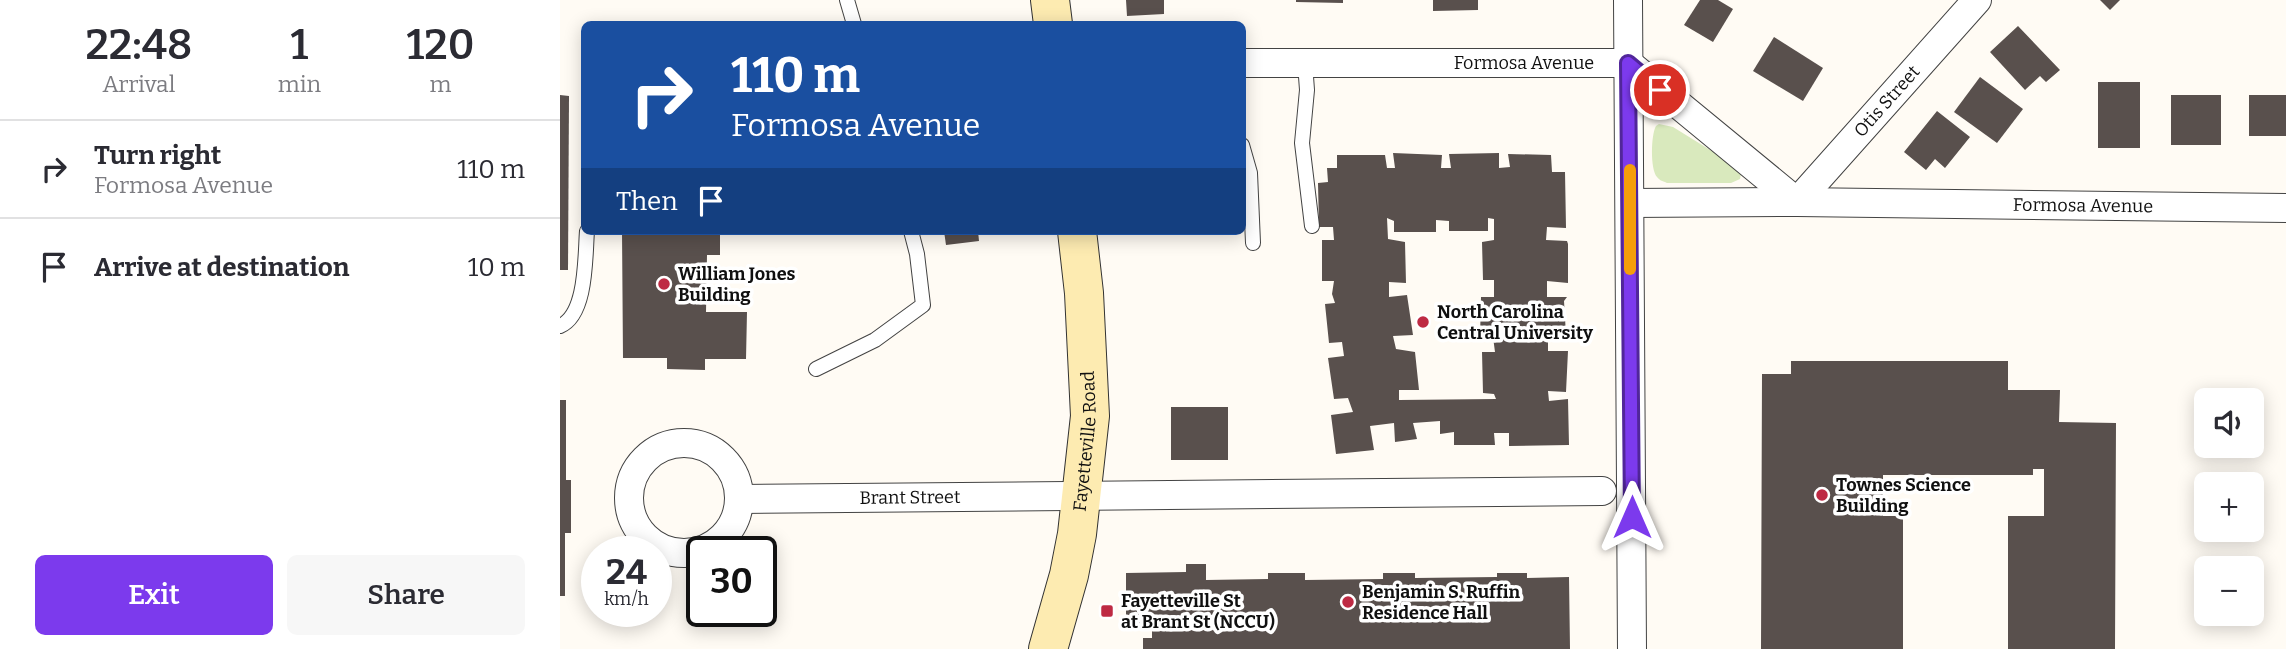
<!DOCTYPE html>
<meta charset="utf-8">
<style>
body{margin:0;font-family:Bitter,serif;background:#f7f7f7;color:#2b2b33;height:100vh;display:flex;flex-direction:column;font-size:26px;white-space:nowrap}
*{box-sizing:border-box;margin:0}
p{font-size:23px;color:#7c7c81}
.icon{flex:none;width:38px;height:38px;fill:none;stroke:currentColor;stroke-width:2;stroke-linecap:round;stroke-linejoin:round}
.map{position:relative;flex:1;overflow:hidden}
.details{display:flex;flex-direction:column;background:#fff;width:560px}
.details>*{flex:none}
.banner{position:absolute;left:21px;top:21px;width:665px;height:214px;border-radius:10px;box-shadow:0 4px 18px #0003;background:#1a4fa0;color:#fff;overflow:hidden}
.buttons{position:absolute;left:1634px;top:388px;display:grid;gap:14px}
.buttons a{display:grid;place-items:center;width:70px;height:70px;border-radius:10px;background:#fff;box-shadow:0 4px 18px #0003;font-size:35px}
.speed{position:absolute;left:21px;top:536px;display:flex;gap:14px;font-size:35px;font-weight:700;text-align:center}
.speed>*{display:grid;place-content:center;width:91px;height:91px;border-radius:50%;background:#fff;box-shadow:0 4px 18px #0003;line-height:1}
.speed small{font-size:18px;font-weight:400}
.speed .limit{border:4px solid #111;border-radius:10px;background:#fff;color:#111}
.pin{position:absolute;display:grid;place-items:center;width:60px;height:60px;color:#fff;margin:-30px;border:4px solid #fff;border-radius:50%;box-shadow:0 2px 7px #0007}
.me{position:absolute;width:77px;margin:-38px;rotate:0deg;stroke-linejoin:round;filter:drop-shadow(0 0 5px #0008)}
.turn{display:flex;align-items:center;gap:24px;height:147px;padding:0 35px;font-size:32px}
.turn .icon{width:91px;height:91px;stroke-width:2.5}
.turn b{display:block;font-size:49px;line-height:60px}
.then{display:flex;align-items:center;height:66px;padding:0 35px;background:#0003;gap:14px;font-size:26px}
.eta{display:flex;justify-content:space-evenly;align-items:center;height:119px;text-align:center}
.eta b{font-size:42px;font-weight:600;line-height:49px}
.button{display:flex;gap:14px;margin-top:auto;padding:14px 35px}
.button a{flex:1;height:80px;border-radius:10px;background:#7c3aed;color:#fff;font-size:28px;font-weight:600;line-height:80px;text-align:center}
.button a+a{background:#f7f7f7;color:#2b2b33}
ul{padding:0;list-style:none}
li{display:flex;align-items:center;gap:21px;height:98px;padding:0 35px;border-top:2px solid #e1e1e2}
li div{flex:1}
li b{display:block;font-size:26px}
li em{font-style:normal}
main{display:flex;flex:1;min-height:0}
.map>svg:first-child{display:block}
</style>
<main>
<section class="details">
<div class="eta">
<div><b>22:48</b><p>Arrival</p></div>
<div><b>1</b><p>min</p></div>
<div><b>120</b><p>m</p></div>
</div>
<ul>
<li><svg class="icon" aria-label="right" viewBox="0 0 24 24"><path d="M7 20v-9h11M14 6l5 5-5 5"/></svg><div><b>Turn right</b><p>Formosa Avenue</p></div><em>110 m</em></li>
<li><svg class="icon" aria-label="arrive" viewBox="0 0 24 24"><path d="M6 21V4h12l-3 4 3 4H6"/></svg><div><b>Arrive at destination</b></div><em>10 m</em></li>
</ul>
<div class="button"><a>Exit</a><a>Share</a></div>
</section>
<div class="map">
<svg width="1726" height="649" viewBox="0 0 1726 649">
<rect width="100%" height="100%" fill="#fffbf4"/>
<!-- green -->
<path fill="#d9e9bd" d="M1099,124L1113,127L1176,166L1181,174L1180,179L1171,183H1107C1103,181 1100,181 1097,177C1090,169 1091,134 1096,126Z"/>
<!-- building -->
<g fill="#59504d" fill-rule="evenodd">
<polygon points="566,0 604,0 604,14 567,16"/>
<polygon points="736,0 783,0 783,3 736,2"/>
<polygon points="873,0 918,0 918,10 873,11"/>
<polygon points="1140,0 1158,0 1173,9 1153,42 1124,25"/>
<polygon points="1540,0 1560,0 1550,10"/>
<polygon points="1458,26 1500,70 1486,82 1480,76 1465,90 1430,52"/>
<polygon points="1214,37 1263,68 1243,101 1193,71"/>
<polygon points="1420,77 1463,109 1437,143 1394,112"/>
<rect x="1538" y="82" width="42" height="66"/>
<polygon points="0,95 9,96 8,270 0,270"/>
<rect x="1611" y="95" width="50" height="50"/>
<rect x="1689" y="95" width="37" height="41"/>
<polygon points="1377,111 1410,137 1385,168 1375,159 1366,170 1344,152"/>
<path d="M833,153L882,155L881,168H891L889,154L939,153V168L950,167L948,154L991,155L992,172H1005L1006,228L987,227L986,240L1007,241L1008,244V283L987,281V297H1007L1004,301L1006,335H988V351H1008L1006,392L988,391L989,401L1008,399L1009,445L949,446V433H934L935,445H894V432L880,434V421L853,423L857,439L835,442L834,423L810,426L814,450L776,454L771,415L793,412L788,398L774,399L768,358L784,356L782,342L769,343L765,304L775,303L772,294L774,281H762V240H774L773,227H759L758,183L768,182L767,168H777V155H825L827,168H835ZM827,218L834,221V232H876V220L889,221V231H928V218L934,219V240L922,242L923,280H934V297H921L920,338L933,337L935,352H922L923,393L934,394L936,399L839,400V390H859L855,352L836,349L833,336L853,335L847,295L829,297V282L846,283L845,242L828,239Z"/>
<polygon points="62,231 160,231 160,255 147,255 146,312 187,312 186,359 145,359 145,370 107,369 107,358 63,358"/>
<polygon points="384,231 418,231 419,241 386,245"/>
<polygon points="1231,361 1448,361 1448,390 1500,390 1499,422 1556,423 1555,649 1448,649 1448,516 1484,516 1484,469 1473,469 1473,475 1323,475 1323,516 1343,516 1343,649 1201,649 1202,374 1231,374"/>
<polygon points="0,400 6,400 6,480 11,480 11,533 5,533 5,596 0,596"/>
<rect x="611" y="407" width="57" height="53"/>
<polygon points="626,564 646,564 646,580 708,579 708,573 745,573 745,580 823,579 823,573 855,573 855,578 937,577 937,573 967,573 967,578 1009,577 1010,649 583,649 583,638 592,638 592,625 566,626 566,573 626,572"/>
</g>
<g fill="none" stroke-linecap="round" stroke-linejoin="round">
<!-- lane casing -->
<g stroke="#434343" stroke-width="16">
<g id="lane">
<polyline points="287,0 294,24"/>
<polyline points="745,63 747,90 742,143 752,226"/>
<polyline points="682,145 690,173 693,243"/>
<path d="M0,326C27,315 25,256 27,231"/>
<polyline points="256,369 315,340 363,305 357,254 351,231"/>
</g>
</g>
<!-- street casing -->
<g stroke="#434343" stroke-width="30">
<g id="street">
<polyline points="1068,0 1072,649"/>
<path id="s1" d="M682,63H1068L1237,202"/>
<path id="s2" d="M1237,202L1417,0"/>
<path id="s3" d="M1070,203L1237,202L1726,208"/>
<circle cx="124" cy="498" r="55"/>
<path id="s4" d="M180,499L1042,491"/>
</g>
</g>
<!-- secondary casing -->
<g stroke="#323232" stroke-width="40">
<g id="secondary">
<polyline points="490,0 493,24"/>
<path id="s5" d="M488,649L509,575L517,534L530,416L524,293L517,231"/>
</g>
</g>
<!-- lane -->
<use href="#lane" stroke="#fff" stroke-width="14"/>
<!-- street -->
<use href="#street" stroke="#fff" stroke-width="28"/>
<!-- secondary -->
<use href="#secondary" stroke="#fdebb1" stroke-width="38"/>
</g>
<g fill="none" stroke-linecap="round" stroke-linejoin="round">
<!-- route casing -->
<g stroke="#51269a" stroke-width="18">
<polyline id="route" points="1072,517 1068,63 1100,90"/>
</g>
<!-- route -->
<use href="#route" stroke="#7c3aed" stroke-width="12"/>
<!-- slow -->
<polyline stroke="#f59e0b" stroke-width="12" points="1070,170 1070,269"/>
</g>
<!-- markers -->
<g fill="#be2a43" stroke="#fff" stroke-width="2.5">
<circle cx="104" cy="284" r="7"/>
<circle cx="863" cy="322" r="7"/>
<circle cx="1262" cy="495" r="7"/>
<circle cx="788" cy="602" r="7"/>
<rect x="540" y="604" width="14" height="14" rx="3.5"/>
</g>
<g text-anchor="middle" stroke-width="7" stroke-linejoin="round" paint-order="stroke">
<!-- street labels -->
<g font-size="18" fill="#101010" stroke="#fff">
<text dy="6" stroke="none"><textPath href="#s1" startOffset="282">Formosa Avenue</textPath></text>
<text dy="6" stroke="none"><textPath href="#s2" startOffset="135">Otis Street</textPath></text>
<text dy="6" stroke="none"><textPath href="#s3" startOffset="453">Formosa Avenue</textPath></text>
<text dy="6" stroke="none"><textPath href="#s5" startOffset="212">Fayetteville Road</textPath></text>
<text dy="6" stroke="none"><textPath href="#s4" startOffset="170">Brant Street</textPath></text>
</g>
<!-- poi labels -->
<g font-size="18" font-weight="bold" fill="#101010" stroke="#fff" text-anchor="start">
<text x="118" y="280">William Jones<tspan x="118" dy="21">Building</tspan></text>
<text x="877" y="318">North Carolina<tspan x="877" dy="21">Central University</tspan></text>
<text x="1276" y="491">Townes Science<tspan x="1276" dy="21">Building</tspan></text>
<text x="802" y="598">Benjamin S. Ruffin<tspan x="802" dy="21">Residence Hall</tspan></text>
<text x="561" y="607">Fayetteville St<tspan x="561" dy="21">at Brant St (NCCU)</tspan></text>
</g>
</g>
</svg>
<div class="buttons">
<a><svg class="icon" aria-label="sound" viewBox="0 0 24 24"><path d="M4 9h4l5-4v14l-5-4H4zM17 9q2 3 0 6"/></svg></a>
<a>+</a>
<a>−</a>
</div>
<div class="speed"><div>24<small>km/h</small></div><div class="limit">30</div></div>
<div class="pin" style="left:1100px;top:90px;background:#d93025"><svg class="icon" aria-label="arrive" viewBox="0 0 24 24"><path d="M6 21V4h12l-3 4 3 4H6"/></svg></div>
<svg class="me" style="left:1072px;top:517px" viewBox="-20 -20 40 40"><path d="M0-17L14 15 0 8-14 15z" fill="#7c3aed" stroke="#fff" stroke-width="4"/></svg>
<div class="banner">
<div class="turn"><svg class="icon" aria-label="right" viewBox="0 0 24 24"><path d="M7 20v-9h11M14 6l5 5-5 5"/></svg><div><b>110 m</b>Formosa Avenue</div></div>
<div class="then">Then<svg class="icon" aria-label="arrive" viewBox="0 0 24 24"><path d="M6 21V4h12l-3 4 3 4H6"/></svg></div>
</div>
</div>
</main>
